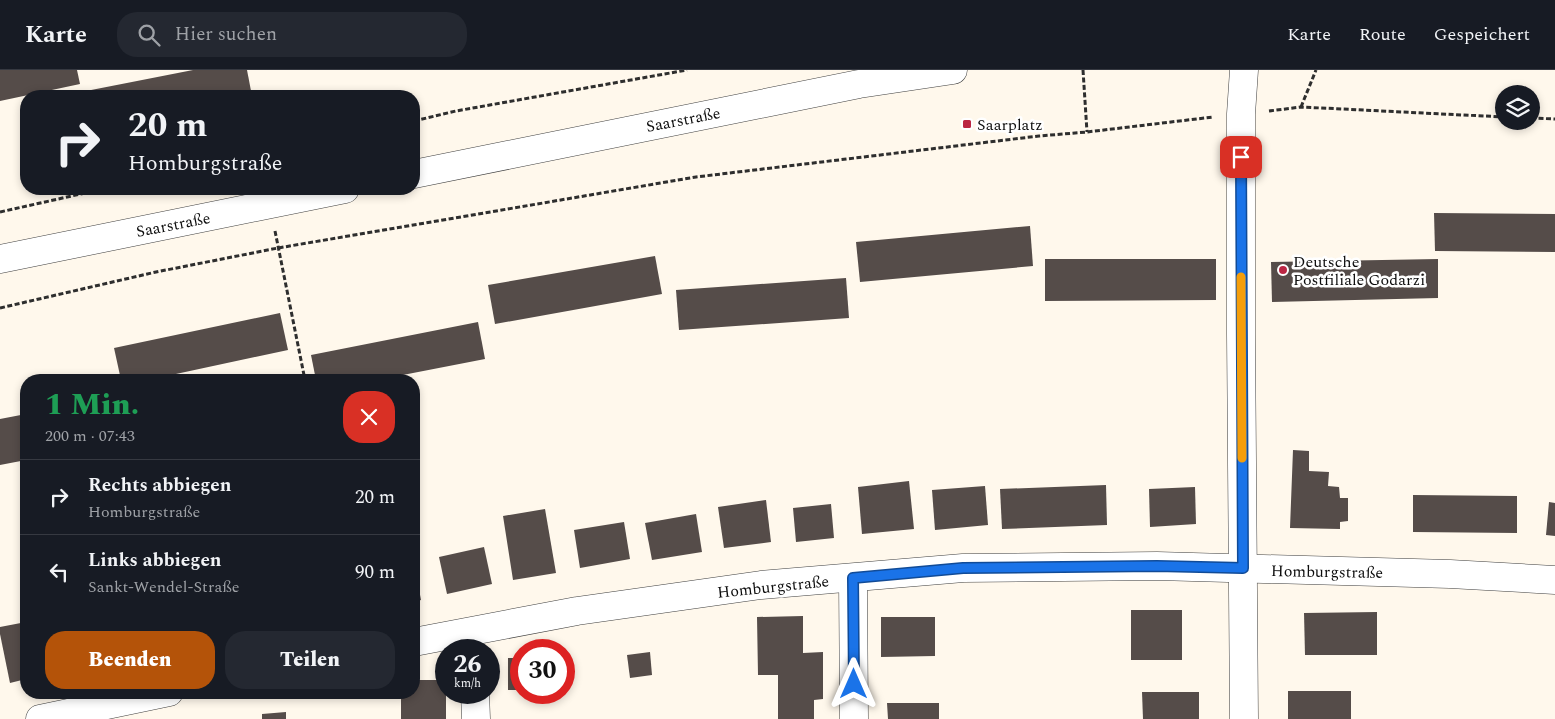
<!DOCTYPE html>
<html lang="de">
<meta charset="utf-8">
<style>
body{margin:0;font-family:Spectral,serif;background:#242831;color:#f1f3f6;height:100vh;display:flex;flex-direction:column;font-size:19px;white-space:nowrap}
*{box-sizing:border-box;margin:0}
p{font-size:16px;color:#9ea1a6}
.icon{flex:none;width:28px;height:28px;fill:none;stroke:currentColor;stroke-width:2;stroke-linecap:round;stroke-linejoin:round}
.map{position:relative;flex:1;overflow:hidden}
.sheet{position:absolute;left:20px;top:304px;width:400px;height:325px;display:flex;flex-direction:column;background:#171b24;border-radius:20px;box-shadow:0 2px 8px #0003}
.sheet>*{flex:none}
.banner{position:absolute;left:20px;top:20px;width:400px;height:105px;border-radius:20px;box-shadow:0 2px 8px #0003;background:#171b24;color:#f1f3f6;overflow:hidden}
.tools{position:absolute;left:1495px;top:15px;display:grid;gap:10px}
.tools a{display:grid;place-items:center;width:45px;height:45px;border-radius:50%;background:#171b24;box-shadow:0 2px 8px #0003;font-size:25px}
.speed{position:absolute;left:435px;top:569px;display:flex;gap:10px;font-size:25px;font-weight:700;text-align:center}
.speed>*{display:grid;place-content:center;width:65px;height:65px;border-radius:50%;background:#171b24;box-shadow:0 2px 8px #0003;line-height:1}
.speed small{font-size:12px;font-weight:400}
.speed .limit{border:8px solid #d22;background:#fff;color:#111}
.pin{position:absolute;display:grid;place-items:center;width:42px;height:42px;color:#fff;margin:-21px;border-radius:10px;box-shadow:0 2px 8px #0006}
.me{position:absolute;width:55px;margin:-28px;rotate:0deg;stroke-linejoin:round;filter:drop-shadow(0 0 4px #0008)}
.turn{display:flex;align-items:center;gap:18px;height:105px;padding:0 25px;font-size:22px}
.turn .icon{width:65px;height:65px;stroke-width:2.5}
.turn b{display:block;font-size:35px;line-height:42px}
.round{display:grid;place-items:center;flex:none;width:52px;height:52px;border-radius:20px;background:#242831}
.summary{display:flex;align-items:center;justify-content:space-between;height:85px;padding:0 25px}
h1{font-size:30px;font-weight:800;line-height:38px;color:#1e9e55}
.button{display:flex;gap:10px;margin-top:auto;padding:10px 25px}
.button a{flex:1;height:58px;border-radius:20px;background:#b45309;color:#fff;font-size:20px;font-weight:800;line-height:58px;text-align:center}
.button a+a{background:#242831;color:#f1f3f6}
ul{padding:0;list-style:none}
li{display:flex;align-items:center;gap:15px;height:75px;padding:0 25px;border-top:1px solid #363941}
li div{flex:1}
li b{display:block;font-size:19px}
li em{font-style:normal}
header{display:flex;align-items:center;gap:30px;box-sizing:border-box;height:70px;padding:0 25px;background:#171b24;border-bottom:1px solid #363941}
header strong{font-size:24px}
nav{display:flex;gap:28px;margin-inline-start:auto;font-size:18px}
.search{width:350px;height:45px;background:#242831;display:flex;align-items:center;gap:12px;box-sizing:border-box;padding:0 18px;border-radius:20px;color:#9ea1a6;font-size:19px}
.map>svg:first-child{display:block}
</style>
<header>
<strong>Karte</strong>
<div class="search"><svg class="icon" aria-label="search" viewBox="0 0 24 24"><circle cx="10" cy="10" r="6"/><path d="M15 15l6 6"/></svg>Hier suchen</div>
<nav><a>Karte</a><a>Route</a><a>Gespeichert</a></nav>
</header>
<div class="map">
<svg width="1555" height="649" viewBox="0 0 1555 649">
<rect width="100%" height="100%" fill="#fff8ec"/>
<!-- building -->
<g fill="#554c49">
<polygon points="0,0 77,0 80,14 0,31"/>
<polygon points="193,0 247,0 252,26 82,26 81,22"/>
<polygon points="1434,143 1555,144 1555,182 1435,181"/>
<polygon points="1030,156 1033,196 860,212 856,172"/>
<polygon points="655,186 662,224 495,254 488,215"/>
<polygon points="1045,189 1216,189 1216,230 1045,231"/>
<polygon points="1438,189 1438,228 1272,232 1271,192"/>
<polygon points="846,208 849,248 679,260 676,220"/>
<polygon points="280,243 288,280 148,310 121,310 114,278"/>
<polygon points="478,252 485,289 377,310 316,310 311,285"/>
<polygon points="26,344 26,390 0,395 0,349"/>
<polygon points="1293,380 1309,381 1309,401 1329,402 1328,416 1339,417 1340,428 1348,428 1348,451 1340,452 1340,459 1290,458"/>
<polygon points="909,411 914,459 862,464 858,417"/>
<polygon points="1106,415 1107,455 1002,459 1000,419"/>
<polygon points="985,416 988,455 935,460 932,420"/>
<polygon points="1195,417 1196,454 1150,457 1149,419"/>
<polygon points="1413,425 1517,426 1517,463 1413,462"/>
<polygon points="766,430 771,472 724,478 718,437"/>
<polygon points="1549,432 1555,433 1555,466 1546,465"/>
<polygon points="831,434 834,468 796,472 793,438"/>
<polygon points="545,439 556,503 513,510 503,446"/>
<polygon points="696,444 702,482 652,490 645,453"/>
<polygon points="624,452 630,489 580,498 574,460"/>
<polygon points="484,477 492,514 447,524 439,487"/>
<polygon points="415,497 421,530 414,532 414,498"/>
<rect x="1131" y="540" width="51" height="50"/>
<polygon points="1377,542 1377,585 1305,585 1304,543"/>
<polygon points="803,546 803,583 823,582 823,629 814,630 814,649 778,649 778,605 758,605 757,547"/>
<polygon points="881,547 935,547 935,586 881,587"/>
<polygon points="26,552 26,609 10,613 0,564 0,557"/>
<polygon points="650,582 652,605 630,608 627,585"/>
<rect x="508" y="588" width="13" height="32"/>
<polygon points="414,610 446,610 446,649 401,649 401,622 414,622"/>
<rect x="1288" y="621" width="63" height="28"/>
<polygon points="1142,622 1199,622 1199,649 1143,649"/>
<polygon points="887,633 939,633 939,649 888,649"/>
<polygon points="286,642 286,649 262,649 262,644"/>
</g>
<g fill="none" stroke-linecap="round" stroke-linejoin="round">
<!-- minor casing -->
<g stroke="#3f3f3f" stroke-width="29">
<g id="minor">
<polyline points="853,508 854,649"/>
<polyline points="414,572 577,541 761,515 963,498 1157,496 1450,504 1555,510"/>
<polyline points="475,622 476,649"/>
<polyline points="40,649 169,622"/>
<polyline points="1244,649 1241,264 1241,44 1244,0"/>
</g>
</g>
<!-- tertiary casing -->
<g stroke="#3f3f3f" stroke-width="29">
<g id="tertiary">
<polyline points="414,104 859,14 953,0"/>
<polyline points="0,189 345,119"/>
</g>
</g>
<!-- path -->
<g stroke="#2e2e2e" stroke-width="3" stroke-dasharray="5 2.5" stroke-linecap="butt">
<polyline points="1083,0 1087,62"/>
<polyline points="1301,37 1316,0"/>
<polyline points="1269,41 1301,37 1504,47"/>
<polyline points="1531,48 1555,49"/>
<polyline points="414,51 456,41 687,0"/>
<polyline points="0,142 103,119"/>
<polyline points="275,161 305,310"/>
<polyline points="0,238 156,202 278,178 696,107 1039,66 1087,62 1213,47"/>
</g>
<!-- minor -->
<use href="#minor" stroke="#fff" stroke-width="28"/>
<!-- tertiary -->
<use href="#tertiary" stroke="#fff" stroke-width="28"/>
</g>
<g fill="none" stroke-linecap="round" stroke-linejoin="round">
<!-- route casing -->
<g stroke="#114b97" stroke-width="12">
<polyline id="route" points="854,614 853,508 963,498 1157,496 1243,498 1241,87"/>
</g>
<!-- route -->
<use href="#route" stroke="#1a73e8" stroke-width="9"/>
<!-- slow -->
<polyline stroke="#f59e0b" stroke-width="9" points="1241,207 1242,388"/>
</g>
<!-- markers -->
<g fill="#bb2643" stroke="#fff" stroke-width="2">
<rect x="962" y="49" width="10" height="10" rx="2.5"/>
<circle cx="1283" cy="200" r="5"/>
</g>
<g text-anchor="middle" stroke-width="5" stroke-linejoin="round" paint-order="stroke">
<!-- street labels -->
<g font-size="16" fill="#0c0c0c" stroke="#fff">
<text transform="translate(683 49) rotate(-11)" y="6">Saarstraße</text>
<text transform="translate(173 154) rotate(-11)" y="6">Saarstraße</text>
<text transform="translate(1327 501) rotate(1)" y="6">Homburgstraße</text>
<text transform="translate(773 516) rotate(-6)" y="6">Homburgstraße</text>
</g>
<!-- poi labels -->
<g font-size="16" fill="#0c0c0c" stroke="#fff" text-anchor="start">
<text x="977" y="60">Saarplatz</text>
<text x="1293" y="197">Deutsche<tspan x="1293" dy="18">Postfiliale Godarzi</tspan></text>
</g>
</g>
</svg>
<div class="tools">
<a><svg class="icon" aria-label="layers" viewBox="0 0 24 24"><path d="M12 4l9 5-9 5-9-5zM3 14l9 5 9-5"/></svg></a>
</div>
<div class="speed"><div>26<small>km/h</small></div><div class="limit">30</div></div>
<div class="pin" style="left:1241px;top:87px;background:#d93025"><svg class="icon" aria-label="arrive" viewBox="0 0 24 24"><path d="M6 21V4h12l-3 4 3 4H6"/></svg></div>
<svg class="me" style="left:854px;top:614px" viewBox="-20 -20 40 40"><path d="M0-17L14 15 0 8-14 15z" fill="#1a73e8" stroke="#fff" stroke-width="4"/></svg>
<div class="banner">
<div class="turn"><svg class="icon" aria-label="right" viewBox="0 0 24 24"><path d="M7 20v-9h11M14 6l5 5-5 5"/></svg><div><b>20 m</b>Homburgstraße</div></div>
</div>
<section class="sheet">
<div class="summary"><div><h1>1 Min.</h1><p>200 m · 07:43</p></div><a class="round" style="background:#d93025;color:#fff"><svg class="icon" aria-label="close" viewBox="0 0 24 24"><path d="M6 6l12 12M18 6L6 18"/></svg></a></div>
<ul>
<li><svg class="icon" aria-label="right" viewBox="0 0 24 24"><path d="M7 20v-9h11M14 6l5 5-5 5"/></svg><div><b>Rechts abbiegen</b><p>Homburgstraße</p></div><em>20 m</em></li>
<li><svg class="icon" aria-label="left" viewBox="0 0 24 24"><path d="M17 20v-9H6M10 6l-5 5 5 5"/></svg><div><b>Links abbiegen</b><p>Sankt-Wendel-Straße</p></div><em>90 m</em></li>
</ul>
<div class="button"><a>Beenden</a><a>Teilen</a></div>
</section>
</div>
